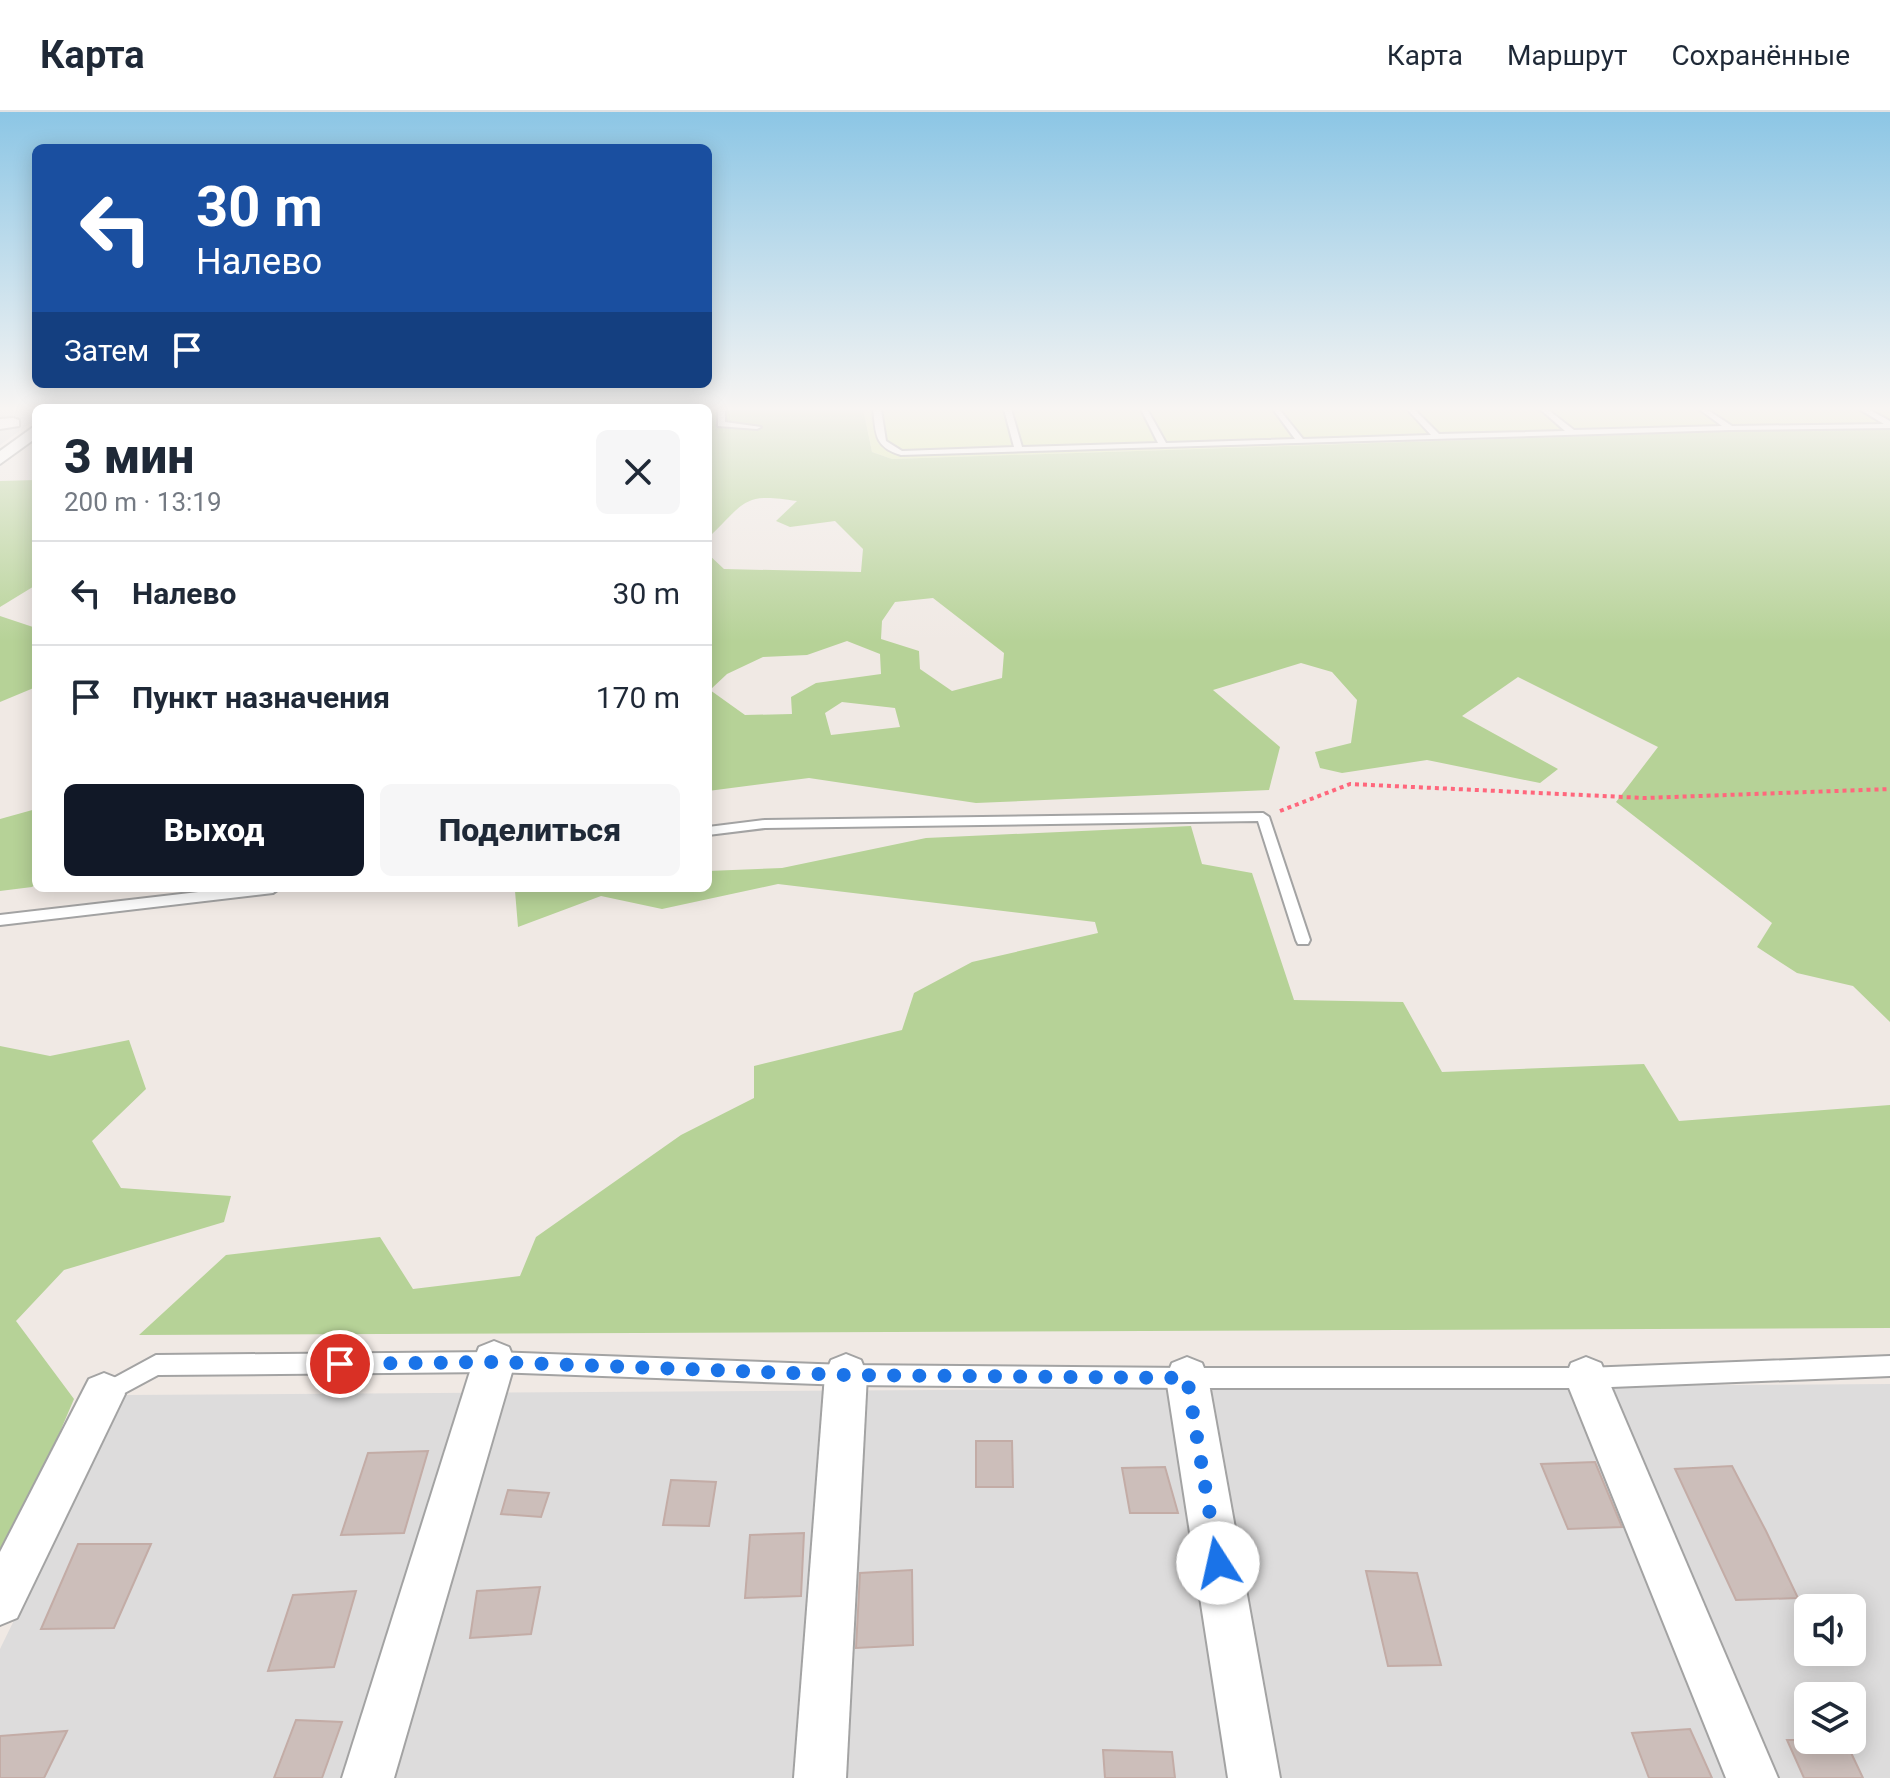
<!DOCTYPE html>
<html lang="ru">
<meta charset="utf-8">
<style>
body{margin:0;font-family:Roboto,sans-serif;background:#f6f6f7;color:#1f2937;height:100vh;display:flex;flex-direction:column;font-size:30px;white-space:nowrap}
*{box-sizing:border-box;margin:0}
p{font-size:26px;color:#747a83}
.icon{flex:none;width:44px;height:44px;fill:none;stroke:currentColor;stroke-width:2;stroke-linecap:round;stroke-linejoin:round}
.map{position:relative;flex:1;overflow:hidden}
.side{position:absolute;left:32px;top:292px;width:680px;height:488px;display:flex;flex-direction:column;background:#fff;border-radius:12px;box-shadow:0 4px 20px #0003}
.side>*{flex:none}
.banner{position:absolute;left:32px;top:32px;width:680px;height:244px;border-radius:12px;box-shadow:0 4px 20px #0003;background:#1a4fa0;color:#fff;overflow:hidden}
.tools{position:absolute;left:1794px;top:1482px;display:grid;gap:16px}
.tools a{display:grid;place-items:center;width:72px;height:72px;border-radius:12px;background:#fff;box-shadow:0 4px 20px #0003;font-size:40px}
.pin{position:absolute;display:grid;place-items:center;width:68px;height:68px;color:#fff;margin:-34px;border:4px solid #fff;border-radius:50%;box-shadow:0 2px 8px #0007}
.me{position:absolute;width:88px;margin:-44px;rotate:350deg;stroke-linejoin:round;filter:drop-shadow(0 0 6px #0008)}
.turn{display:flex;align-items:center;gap:28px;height:168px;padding:0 32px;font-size:36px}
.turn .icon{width:104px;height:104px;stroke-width:2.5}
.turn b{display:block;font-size:56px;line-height:68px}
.then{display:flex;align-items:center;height:76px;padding:0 32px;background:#0003;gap:16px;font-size:30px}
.round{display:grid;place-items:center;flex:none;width:84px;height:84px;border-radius:12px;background:#f6f6f7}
.summary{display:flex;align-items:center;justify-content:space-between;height:136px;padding:0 32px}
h1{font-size:48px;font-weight:800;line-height:60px}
.cta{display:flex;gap:16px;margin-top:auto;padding:16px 32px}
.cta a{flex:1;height:92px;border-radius:12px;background:#111827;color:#fff;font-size:32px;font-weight:800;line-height:92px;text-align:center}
.cta a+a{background:#f6f6f7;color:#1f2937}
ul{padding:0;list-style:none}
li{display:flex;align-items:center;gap:24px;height:104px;padding:0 32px;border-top:2px solid #e0e1e3}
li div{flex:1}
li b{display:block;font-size:30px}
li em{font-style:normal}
header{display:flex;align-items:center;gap:48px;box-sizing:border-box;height:112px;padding:0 40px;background:#fff;border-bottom:2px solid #e0e1e3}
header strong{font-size:38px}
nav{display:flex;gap:44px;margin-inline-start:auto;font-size:28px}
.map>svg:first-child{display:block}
</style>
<header>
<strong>Карта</strong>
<nav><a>Карта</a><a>Маршрут</a><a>Сохранённые</a></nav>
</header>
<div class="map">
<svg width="1890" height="1666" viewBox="0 0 1890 1666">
<rect width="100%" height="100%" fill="#f0e9e4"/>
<!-- residential -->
<g fill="#dddcdc" fill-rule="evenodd">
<polygon points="0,297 36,297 36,307 0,333"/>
<path d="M1890,1272V1666H0V1537L124,1283ZM1808,1496H1852V1540H1808ZM1808,1584H1852V1628H1808Z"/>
</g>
<!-- grass -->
<polygon fill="#dbeda7" points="863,297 1890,297 1890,318 1833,316 892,347 872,340"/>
<!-- forest -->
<g fill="#b6d297" fill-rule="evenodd">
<path d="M708,297H863L872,340L892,347L1833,316L1890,318V910L1853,874L1797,861L1757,835L1772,811L1616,690L1658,635L1518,565L1462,604L1558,657L1540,671L1427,648L1342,661L1320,656L1315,640L1351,631L1357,588L1332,560L1301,551L1213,578L1280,635L1269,678L976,691L809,666L708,679V442L724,457L861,460L863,437L835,409L790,415L776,409L797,389C742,380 746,390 708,426ZM933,486L1004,541L1002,566L952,579L920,557L919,539L881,527L882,509L895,490ZM847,529L880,542L881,562L816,571L791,585L792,602L745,603L710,578L727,562L763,545L807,543ZM842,590L895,596L900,615L831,623L825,601Z"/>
<polygon points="36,368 36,473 0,495 0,369"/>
<polygon points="0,504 36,516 36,575 0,590"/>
<polygon points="36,697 36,772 32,775 0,779 0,707"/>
<polygon points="1191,714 1202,752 1252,761 1294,888 1403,890 1442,960 1644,952 1679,1009 1890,993 1890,1216 139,1223 226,1143 380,1125 413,1177 520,1164 536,1125 681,1023 754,986 754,954 902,918 914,881 972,850 1098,821 1095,810 778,772 662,797 601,784 518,815 515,779 526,776 708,776 708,759 782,756 926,726"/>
<polygon points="129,928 146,977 92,1029 121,1076 231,1084 224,1110 64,1158 16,1209 74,1287 21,1411 0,1450 0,934 50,944"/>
</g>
<!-- building -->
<g fill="#ccbeba" stroke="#c3aca6" stroke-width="2">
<polygon points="976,1329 1012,1329 1013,1375 976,1375"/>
<polygon points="428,1339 404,1421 341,1423 368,1341"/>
<polygon points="1595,1350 1622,1415 1568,1417 1541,1352"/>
<polygon points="1732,1354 1766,1419 1798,1486 1736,1488 1675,1357"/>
<polygon points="1165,1355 1178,1401 1130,1401 1122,1356"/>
<polygon points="671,1368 716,1370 709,1414 663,1413"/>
<polygon points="508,1378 549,1381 541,1405 501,1402"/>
<polygon points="804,1421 801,1484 745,1486 750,1423"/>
<polygon points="78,1432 151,1432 114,1516 41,1517"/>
<polygon points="912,1458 913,1533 856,1536 860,1461"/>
<polygon points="1366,1459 1417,1461 1441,1553 1388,1554"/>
<polygon points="540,1475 531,1522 470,1526 477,1479"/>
<polygon points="356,1479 334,1555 268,1559 293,1483"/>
<polygon points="296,1608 342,1610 322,1666 274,1666"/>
<polygon points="1690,1617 1712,1666 1649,1666 1632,1621"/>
<polygon points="67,1619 44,1666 0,1666 0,1624"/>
<polygon points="1787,1628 1845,1628 1863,1666 1804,1666"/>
<polygon points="1103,1638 1172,1640 1175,1666 1105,1666"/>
</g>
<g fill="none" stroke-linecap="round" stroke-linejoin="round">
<!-- service casing -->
<g stroke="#a3a3a3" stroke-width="4">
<g id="service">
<polygon points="718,297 725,297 725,310 761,315 757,317 718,314"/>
<path d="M873,297H881L886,329L902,339L1014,335L1004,297H1011L1022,335L1158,331L1141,297H1147L1166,331L1295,327L1273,297H1279L1303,327L1431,323L1407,297H1414L1439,322L1565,319L1540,297H1547L1574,318L1722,314L1699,297H1706L1732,314L1884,312L1859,297H1868L1890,309V316L1730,318L901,343C874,335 876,322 873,297Z"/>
<polygon points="1263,701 1269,705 1310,828 1308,832 1298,832 1296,828 1258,709 765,716 708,723 708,715 765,708"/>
<polygon points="233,776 280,776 273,781 0,813 0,803"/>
<polygon points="494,1240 846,1253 1187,1256 1586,1256 1890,1244 1890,1264 1586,1276 1187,1276 846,1273 494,1260 158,1263 106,1291 99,1288 96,1281 99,1274 156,1243"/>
</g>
</g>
<!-- minor casing -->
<g stroke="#a3a3a3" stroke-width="4">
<g id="minor">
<polygon points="13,306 19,308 19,314 0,317 0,307"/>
<polygon points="36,313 36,326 0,352 0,339"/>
<polygon points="494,1229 509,1235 515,1250 394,1666 342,1666 473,1250 479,1235"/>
<polygon points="846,1242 861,1248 867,1263 846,1666 794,1666 825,1263 831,1248"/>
<polygon points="1187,1245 1202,1251 1208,1266 1280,1666 1228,1666 1166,1266 1172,1251"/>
<polygon points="1586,1245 1601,1251 1778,1666 1726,1666 1565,1266 1571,1251"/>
<polygon points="104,1261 119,1267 125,1282 17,1506 0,1513 0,1440 89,1267"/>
</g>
</g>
<!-- path -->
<polyline stroke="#ff677c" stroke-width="4" stroke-dasharray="4 4" stroke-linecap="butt" points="1280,699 1350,672 1645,686 1890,677"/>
<!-- service -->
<use href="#service" fill="#fff" fill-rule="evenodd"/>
<!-- minor -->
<use href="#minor" fill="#fff" fill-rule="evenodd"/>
</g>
<!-- sky -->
<linearGradient id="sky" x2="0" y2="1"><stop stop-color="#8cc6e5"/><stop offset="0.56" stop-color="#f8f5f3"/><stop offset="1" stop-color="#f8f5f3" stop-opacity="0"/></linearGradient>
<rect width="1890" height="530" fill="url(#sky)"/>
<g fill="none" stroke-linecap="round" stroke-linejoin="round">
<!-- route -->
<polyline stroke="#1a73e8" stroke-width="14" stroke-dasharray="0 25.2" points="340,1252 494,1250 846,1263 1187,1266 1218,1451"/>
</g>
</svg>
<div class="tools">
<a><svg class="icon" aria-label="sound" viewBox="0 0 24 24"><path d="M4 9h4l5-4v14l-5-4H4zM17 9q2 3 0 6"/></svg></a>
<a><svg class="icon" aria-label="layers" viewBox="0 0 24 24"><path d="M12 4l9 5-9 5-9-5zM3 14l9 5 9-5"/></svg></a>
</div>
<div class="pin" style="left:340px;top:1252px;background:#d93025"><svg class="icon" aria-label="arrive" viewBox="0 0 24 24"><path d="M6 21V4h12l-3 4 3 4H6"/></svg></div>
<svg class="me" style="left:1218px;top:1451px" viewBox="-20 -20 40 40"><circle r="19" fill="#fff"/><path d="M0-13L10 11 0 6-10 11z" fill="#1a73e8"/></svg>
<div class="banner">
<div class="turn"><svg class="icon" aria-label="left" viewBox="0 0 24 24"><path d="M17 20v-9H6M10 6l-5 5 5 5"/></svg><div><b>30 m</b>Налево</div></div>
<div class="then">Затем<svg class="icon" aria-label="arrive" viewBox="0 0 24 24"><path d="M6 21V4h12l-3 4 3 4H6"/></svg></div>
</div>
<section class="side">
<div class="summary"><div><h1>3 мин</h1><p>200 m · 13:19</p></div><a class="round"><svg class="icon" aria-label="close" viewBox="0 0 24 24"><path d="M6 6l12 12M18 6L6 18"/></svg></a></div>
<ul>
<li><svg class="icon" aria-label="left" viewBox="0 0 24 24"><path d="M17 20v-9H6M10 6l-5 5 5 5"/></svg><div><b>Налево</b></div><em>30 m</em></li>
<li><svg class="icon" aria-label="arrive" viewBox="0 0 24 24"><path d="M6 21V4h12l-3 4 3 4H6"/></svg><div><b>Пункт назначения</b></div><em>170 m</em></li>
</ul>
<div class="cta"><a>Выход</a><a>Поделиться</a></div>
</section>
</div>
